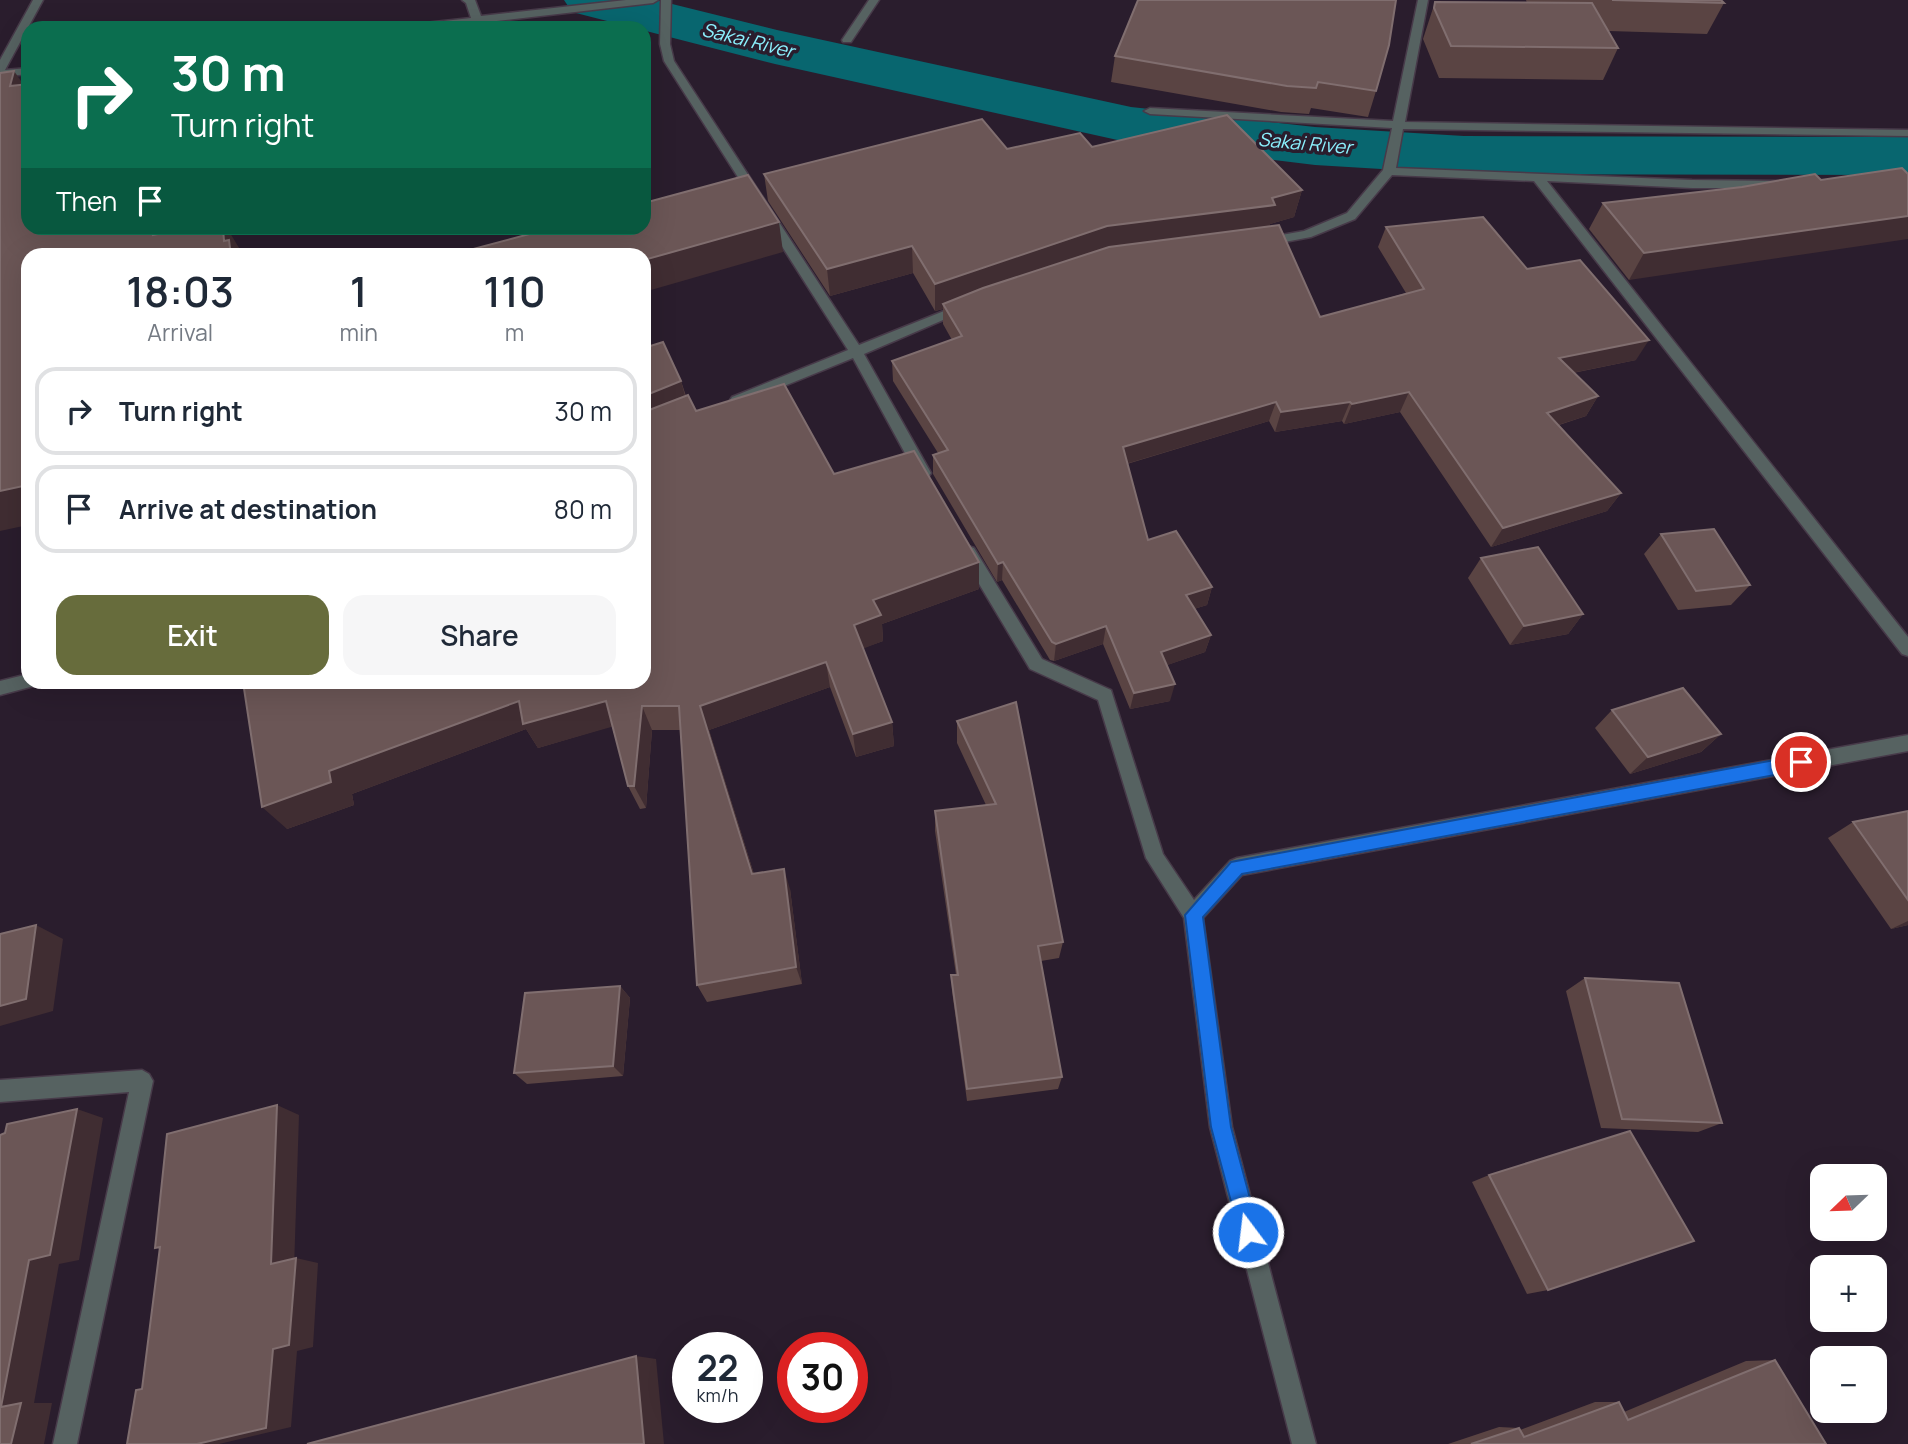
<!DOCTYPE html>
<meta charset="utf-8">
<style>
body{margin:0;font-family:Manrope,sans-serif;background:#f6f6f7;color:#1f2937;height:100vh;display:flex;flex-direction:column;font-size:26px;white-space:nowrap}
*{box-sizing:border-box;margin:0}
p{font-size:23px;color:#747a83}
.icon{flex:none;width:38px;height:38px;fill:none;stroke:currentColor;stroke-width:2;stroke-linecap:round;stroke-linejoin:round}
.map{position:relative;flex:1;overflow:hidden}
.panel{position:absolute;left:21px;top:248px;width:630px;height:441px;display:flex;flex-direction:column;background:#fff;border-radius:21px;box-shadow:0 7px 28px #0002}
.panel>*{flex:none}
.guide{position:absolute;left:21px;top:21px;width:630px;height:214px;border-radius:21px;box-shadow:0 7px 28px #0002;background:#0b6e4f;color:#fff;overflow:hidden}
.needle{width:46px;rotate:247deg}
.controls{position:absolute;left:1810px;top:1164px;display:grid;gap:14px}
.controls a{display:grid;place-items:center;width:77px;height:77px;border-radius:14px;background:#fff;box-shadow:0 7px 28px #0002;font-size:35px}
.speed{position:absolute;left:672px;top:1332px;display:flex;gap:14px;font-size:35px;font-weight:700;text-align:center}
.speed>*{display:grid;place-content:center;width:91px;height:91px;border-radius:50%;background:#fff;box-shadow:0 7px 28px #0002;line-height:1}
.speed small{font-size:18px;font-weight:400}
.speed .limit{border:10px solid #d22;background:#fff;color:#111}
.pin{position:absolute;display:grid;place-items:center;width:60px;height:60px;color:#fff;margin:-30px;border:4px solid #fff;border-radius:50%;box-shadow:0 2px 7px #0007}
.me{position:absolute;width:77px;margin:-38px;rotate:345deg;stroke-linejoin:round;filter:drop-shadow(0 0 5px #0008)}
.turn{display:flex;align-items:center;gap:24px;height:147px;padding:0 35px;font-size:32px}
.turn .icon{width:91px;height:91px;stroke-width:2.5}
.turn b{display:block;font-size:49px;line-height:60px}
.then{display:flex;align-items:center;height:66px;padding:0 35px;background:#0003;gap:14px;font-size:26px}
.eta{display:flex;justify-content:space-evenly;align-items:center;height:119px;text-align:center}
.eta b{font-size:42px;font-weight:600;line-height:49px}
.button{display:flex;gap:14px;margin-top:auto;padding:14px 35px}
.button a{flex:1;height:80px;border-radius:21px;background:#676c3c;color:#fff;font-size:28px;font-weight:600;line-height:80px;text-align:center}
.button a+a{background:#f6f6f7;color:#1f2937}
ul{padding:0;list-style:none}
li{display:flex;align-items:center;gap:21px;height:88px;margin:0 14px 10px;padding:0 21px;border:4px solid #e0e1e3;border-radius:21px}
li div{flex:1}
li b{display:block;font-size:26px}
li em{font-style:normal}
.map>svg:first-child{display:block}
</style>
<div class="map">
<svg width="1908" height="1444" viewBox="0 0 1908 1444">
<rect width="100%" height="100%" fill="#2a1d2d"/>
<g fill="none" stroke-linecap="round" stroke-linejoin="round">
<!-- river -->
<polygon fill="#08666f" fill-rule="evenodd" points="564,0 656,0 777,30 1131,107 1315,127 1464,136 1908,137 1908,175 1464,174 1315,165 1131,143 775,64 572,12"/>
<!-- minor casing -->
<g stroke="#473a49" stroke-width="3">
<g id="minor">
<polygon points="33,0 43,0 5,70 28,68 28,74 0,77 0,60"/>
<polygon points="462,0 475,0 481,16 626,0 658,0 653,3 435,28 402,28 407,25 471,18 466,3"/>
<polygon points="661,0 671,0 670,44 674,61 859,345 959,305 969,305 971,308 864,354 931,473 928,477 918,477 853,358 742,403 737,405 730,400 732,397 848,350 664,61 660,44"/>
<polygon points="869,0 879,0 851,42 843,42 842,40"/>
<polygon points="1418,0 1428,0 1405,122 1908,130 1908,136 1403,129 1396,168 1692,180 1784,181 1784,187 1780,188 1692,188 1547,181 1908,637 1908,656 1902,654 1534,181 1392,175 1355,219 1311,237 1263,246 1259,245 1259,239 1304,231 1347,213 1383,170 1392,128 1150,114 1144,111 1150,108 1393,121"/>
<polygon points="968,546 974,548 1042,659 1111,690 1163,854 1194,900 1230,861 1237,858 1908,735 1908,751 1242,875 1203,918 1232,1127 1316,1444 1292,1444 1210,1127 1184,918 1146,858 1098,700 1030,669 960,552"/>
<polygon points="28,674 28,682 36,682 34,686 0,695 0,681"/>
<polygon points="142,1070 149,1074 153,1081 77,1444 53,1444 129,1092 0,1102 0,1080"/>
</g>
</g>
<!-- minor -->
<use href="#minor" fill="#566261" fill-rule="evenodd"/>
</g>
<!-- wall -->
<g fill="#5a4443">
<polygon points="1138,0 1376,91 1368,117 1311,108 1309,114 1281,112 1111,82 1115,56"/>
<polygon points="1526,0 1721,0 1724,3 1707,34 1609,31 1618,48 1603,80 1439,78 1423,39 1435,2 1527,3"/>
<polygon points="1092,147 1302,190 1294,217 1270,224 1269,226 1320,317 1406,293 1378,247 1386,227 1527,269 1636,360 1573,373 1598,396 1586,416 1559,425 1621,493 1607,511 1491,547 1400,412 1344,424 1342,421 1275,432 1269,421 1127,464 1148,540 1212,587 1207,605 1194,609 1211,635 1205,652 1167,665 1170,701 1130,709 1103,644 1054,661 1050,660 1002,580 997,582 933,474 933,455 938,453 893,381 892,361 952,340 943,324 943,309 935,311 913,273 830,296 768,201 764,174 1007,149"/>
<polygon points="1821,180 1629,280 1589,229 1603,203"/>
<polygon points="681,381 686,396 696,411 834,474 979,562 979,589 882,624 883,641 863,648 892,722 894,746 856,757 830,687 709,730 754,874 790,889 802,984 707,1002 697,985 680,730 652,730 646,808 640,809 628,786 612,726 538,748 526,729 352,794 354,805 287,829 243,682 644,682"/>
<polygon points="1661,534 1750,585 1731,605 1678,610 1644,554"/>
<polygon points="1481,558 1583,614 1568,634 1510,645 1468,578"/>
<polygon points="1612,710 1721,734 1701,752 1630,774 1595,728"/>
<polygon points="957,721 1063,942 1059,958 1041,961 1062,1077 1058,1089 967,1101 952,991 951,975 956,975 935,831 935,811 986,805 957,743"/>
<polygon points="1908,811 1908,925 1891,929 1828,838 1853,822"/>
<polygon points="1585,978 1722,1123 1698,1132 1601,1128 1566,991"/>
<polygon points="620,986 630,998 623,1076 527,1084 514,1073"/>
<polygon points="1489,1175 1548,1290 1527,1294 1472,1182"/>
<polygon points="1775,1360 1826,1444 1448,1444 1499,1427 1519,1428 1520,1430 1595,1402 1619,1402 1624,1412 1746,1361"/>
</g>
<!-- shaded-wall -->
<g fill="#402d32">
<polygon points="14,71 28,91 10,86"/>
<polygon points="1302,190 1294,217 1270,224 1268,232 943,304 943,309 935,311 935,284 1107,226 1272,198"/>
<polygon points="1908,216 1908,239 1629,280 1644,253"/>
<polygon points="779,222 783,252 644,292 644,260"/>
<polygon points="154,228 181,228 178,256 153,235"/>
<polygon points="223,228 227,228 244,256 231,256 224,241"/>
<polygon points="912,246 913,273 830,296 827,269"/>
<polygon points="1649,340 1636,360 1547,378 1559,358"/>
<polygon points="681,381 689,410 644,428 644,396"/>
<polygon points="1409,392 1400,412 1344,424 1352,404"/>
<polygon points="1598,396 1586,416 1536,432 1547,413"/>
<polygon points="1276,402 1269,421 1119,466 1123,447"/>
<polygon points="1350,402 1342,421 1275,432 1281,412"/>
<polygon points="28,485 28,525 0,531 0,491"/>
<polygon points="1621,493 1607,511 1491,547 1503,528"/>
<polygon points="979,562 979,589 882,624 883,641 857,651 854,625 873,600"/>
<polygon points="1003,562 1002,580 997,582 998,564"/>
<polygon points="1212,587 1207,605 1181,613 1186,595"/>
<polygon points="1583,614 1568,634 1510,645 1524,626"/>
<polygon points="1106,626 1103,644 1054,661 1056,644"/>
<polygon points="1211,635 1205,652 1156,669 1161,652"/>
<polygon points="826,662 830,687 709,730 760,894 752,874 700,706"/>
<polygon points="1175,684 1170,701 1130,709 1134,693"/>
<polygon points="519,701 606,701 618,725 538,748 526,729 352,794 354,805 287,829 262,807 329,771"/>
<polygon points="642,706 652,730 646,808 634,786"/>
<polygon points="892,722 894,746 856,757 853,734"/>
<polygon points="1721,734 1701,752 1630,774 1648,757"/>
<polygon points="784,869 790,889 802,984 796,967"/>
<polygon points="1908,921 1908,925 1891,929"/>
<polygon points="36,925 63,939 53,1011 0,1026 0,1006"/>
<polygon points="620,986 630,998 623,1076 613,1066"/>
<polygon points="277,1105 299,1115 294,1269 271,1264"/>
<polygon points="77,1109 103,1118 79,1260 59,1264 34,1403 52,1403 44,1444 11,1444 1,1407 29,1260"/>
<polygon points="296,1258 318,1263 313,1347 297,1351 291,1427 219,1444 197,1444 273,1349"/>
<polygon points="636,1356 656,1359 664,1444 644,1444"/>
</g>
<!-- building -->
<g fill="#6b5656" stroke="#806e6f" stroke-width="2">
<polygon points="1138,0 1396,0 1389,45 1376,91 1318,82 1316,88 1287,86 1115,56"/>
<polygon points="1612,0 1721,0 1724,3"/>
<polygon points="1435,2 1592,3 1618,48 1451,46 1434,8"/>
<polygon points="14,71 10,86 28,84 28,228 154,228 153,235 188,228 223,228 224,241 229,240 231,256 28,256 28,485 0,491 0,73"/>
<polygon points="1227,115 1302,190 1272,198 1275,205 1107,226 935,284 912,246 827,269 764,174 982,119 1007,149 1080,133 1092,147"/>
<polygon points="1902,168 1908,174 1908,216 1644,253 1603,203 1742,187 1815,174 1821,180"/>
<polygon points="748,175 779,222 644,260 644,256 447,256 552,228 644,228 644,203"/>
<polygon points="1483,217 1527,269 1580,260 1649,340 1559,358 1598,396 1547,413 1621,493 1503,528 1409,392 1352,404 1350,402 1281,412 1276,402 1123,447 1148,540 1176,531 1212,587 1186,595 1211,635 1161,652 1175,684 1134,693 1106,626 1056,644 1052,642 1003,562 998,564 933,455 948,450 892,361 962,336 943,304 983,288 1109,247 1279,225 1320,317 1424,289 1386,227"/>
<polygon points="663,342 681,381 644,396 644,348"/>
<polygon points="784,384 834,474 914,451 979,562 873,600 881,615 854,625 892,722 853,734 826,662 700,706 752,874 784,869 796,967 697,985 679,706 642,706 634,786 628,786 606,701 523,724 519,701 329,771 331,782 262,807 243,682 644,682 644,412 688,395 696,411"/>
<polygon points="1714,529 1750,585 1696,591 1661,534"/>
<polygon points="1538,547 1583,614 1524,626 1481,558"/>
<polygon points="1683,688 1721,734 1648,757 1612,710"/>
<polygon points="1016,702 1063,942 1038,946 1062,1077 967,1089 951,975 958,975 935,811 996,804 957,721"/>
<polygon points="1908,811 1908,900 1853,822"/>
<polygon points="36,925 26,999 0,1006 0,934"/>
<polygon points="1585,978 1679,983 1722,1123 1622,1119"/>
<polygon points="620,986 613,1066 514,1073 525,993"/>
<polygon points="277,1105 271,1264 296,1258 289,1345 273,1349 266,1428 197,1444 127,1444 136,1390 142,1389 160,1247 155,1248 167,1134"/>
<polygon points="77,1109 50,1255 29,1260 1,1407 21,1403 11,1444 0,1444 0,1135 5,1133 7,1124"/>
<polygon points="1630,1131 1694,1241 1548,1290 1489,1175"/>
<polygon points="636,1356 644,1444 307,1444"/>
<polygon points="1775,1360 1826,1444 1471,1444 1519,1428 1524,1437 1619,1402 1628,1420"/>
</g>
<!-- route -->
<polygon fill="#1a73e8" stroke="#114b97" stroke-width="2" points="1801,755 1809,762 1801,770 1242,874 1203,917 1231,1127 1259,1232 1256,1239 1248,1242 1241,1239 1211,1127 1185,915 1231,862"/>
<g text-anchor="middle" stroke-width="7" stroke-linejoin="round" paint-order="stroke">
<!-- far-water labels -->
<g font-size="19" font-style="italic" fill="#8bf0fd" stroke="#2a1d2d">
<text transform="translate(748 40) rotate(14)" y="7">Sakai River</text>
<text transform="translate(1305 143) rotate(5)" y="7">Sakai River</text>
</g>
</g>
</svg>
<div class="controls">
<a><svg class="needle" viewBox="-14 -14 28 28"><path d="M0-13l5 13h-10z" fill="#e53935"/><path d="M0 13l5-13h-10z" fill="#747a83"/></svg></a>
<a>+</a>
<a>−</a>
</div>
<div class="speed"><div>22<small>km/h</small></div><div class="limit">30</div></div>
<div class="pin" style="left:1801px;top:762px;background:#d93025"><svg class="icon" aria-label="arrive" viewBox="0 0 24 24"><path d="M6 21V4h12l-3 4 3 4H6"/></svg></div>
<svg class="me" style="left:1248px;top:1232px" viewBox="-20 -20 40 40"><circle r="17" fill="#1a73e8" stroke="#fff" stroke-width="3"/><path d="M0-11L8 9 0 5-8 9z" fill="#fff"/></svg>
<div class="guide">
<div class="turn"><svg class="icon" aria-label="right" viewBox="0 0 24 24"><path d="M7 20v-9h11M14 6l5 5-5 5"/></svg><div><b>30 m</b>Turn right</div></div>
<div class="then">Then<svg class="icon" aria-label="arrive" viewBox="0 0 24 24"><path d="M6 21V4h12l-3 4 3 4H6"/></svg></div>
</div>
<section class="panel">
<div class="eta">
<div><b>18:03</b><p>Arrival</p></div>
<div><b>1</b><p>min</p></div>
<div><b>110</b><p>m</p></div>
</div>
<ul>
<li><svg class="icon" aria-label="right" viewBox="0 0 24 24"><path d="M7 20v-9h11M14 6l5 5-5 5"/></svg><div><b>Turn right</b></div><em>30 m</em></li>
<li><svg class="icon" aria-label="arrive" viewBox="0 0 24 24"><path d="M6 21V4h12l-3 4 3 4H6"/></svg><div><b>Arrive at destination</b></div><em>80 m</em></li>
</ul>
<div class="button"><a>Exit</a><a>Share</a></div>
</section>
</div>
